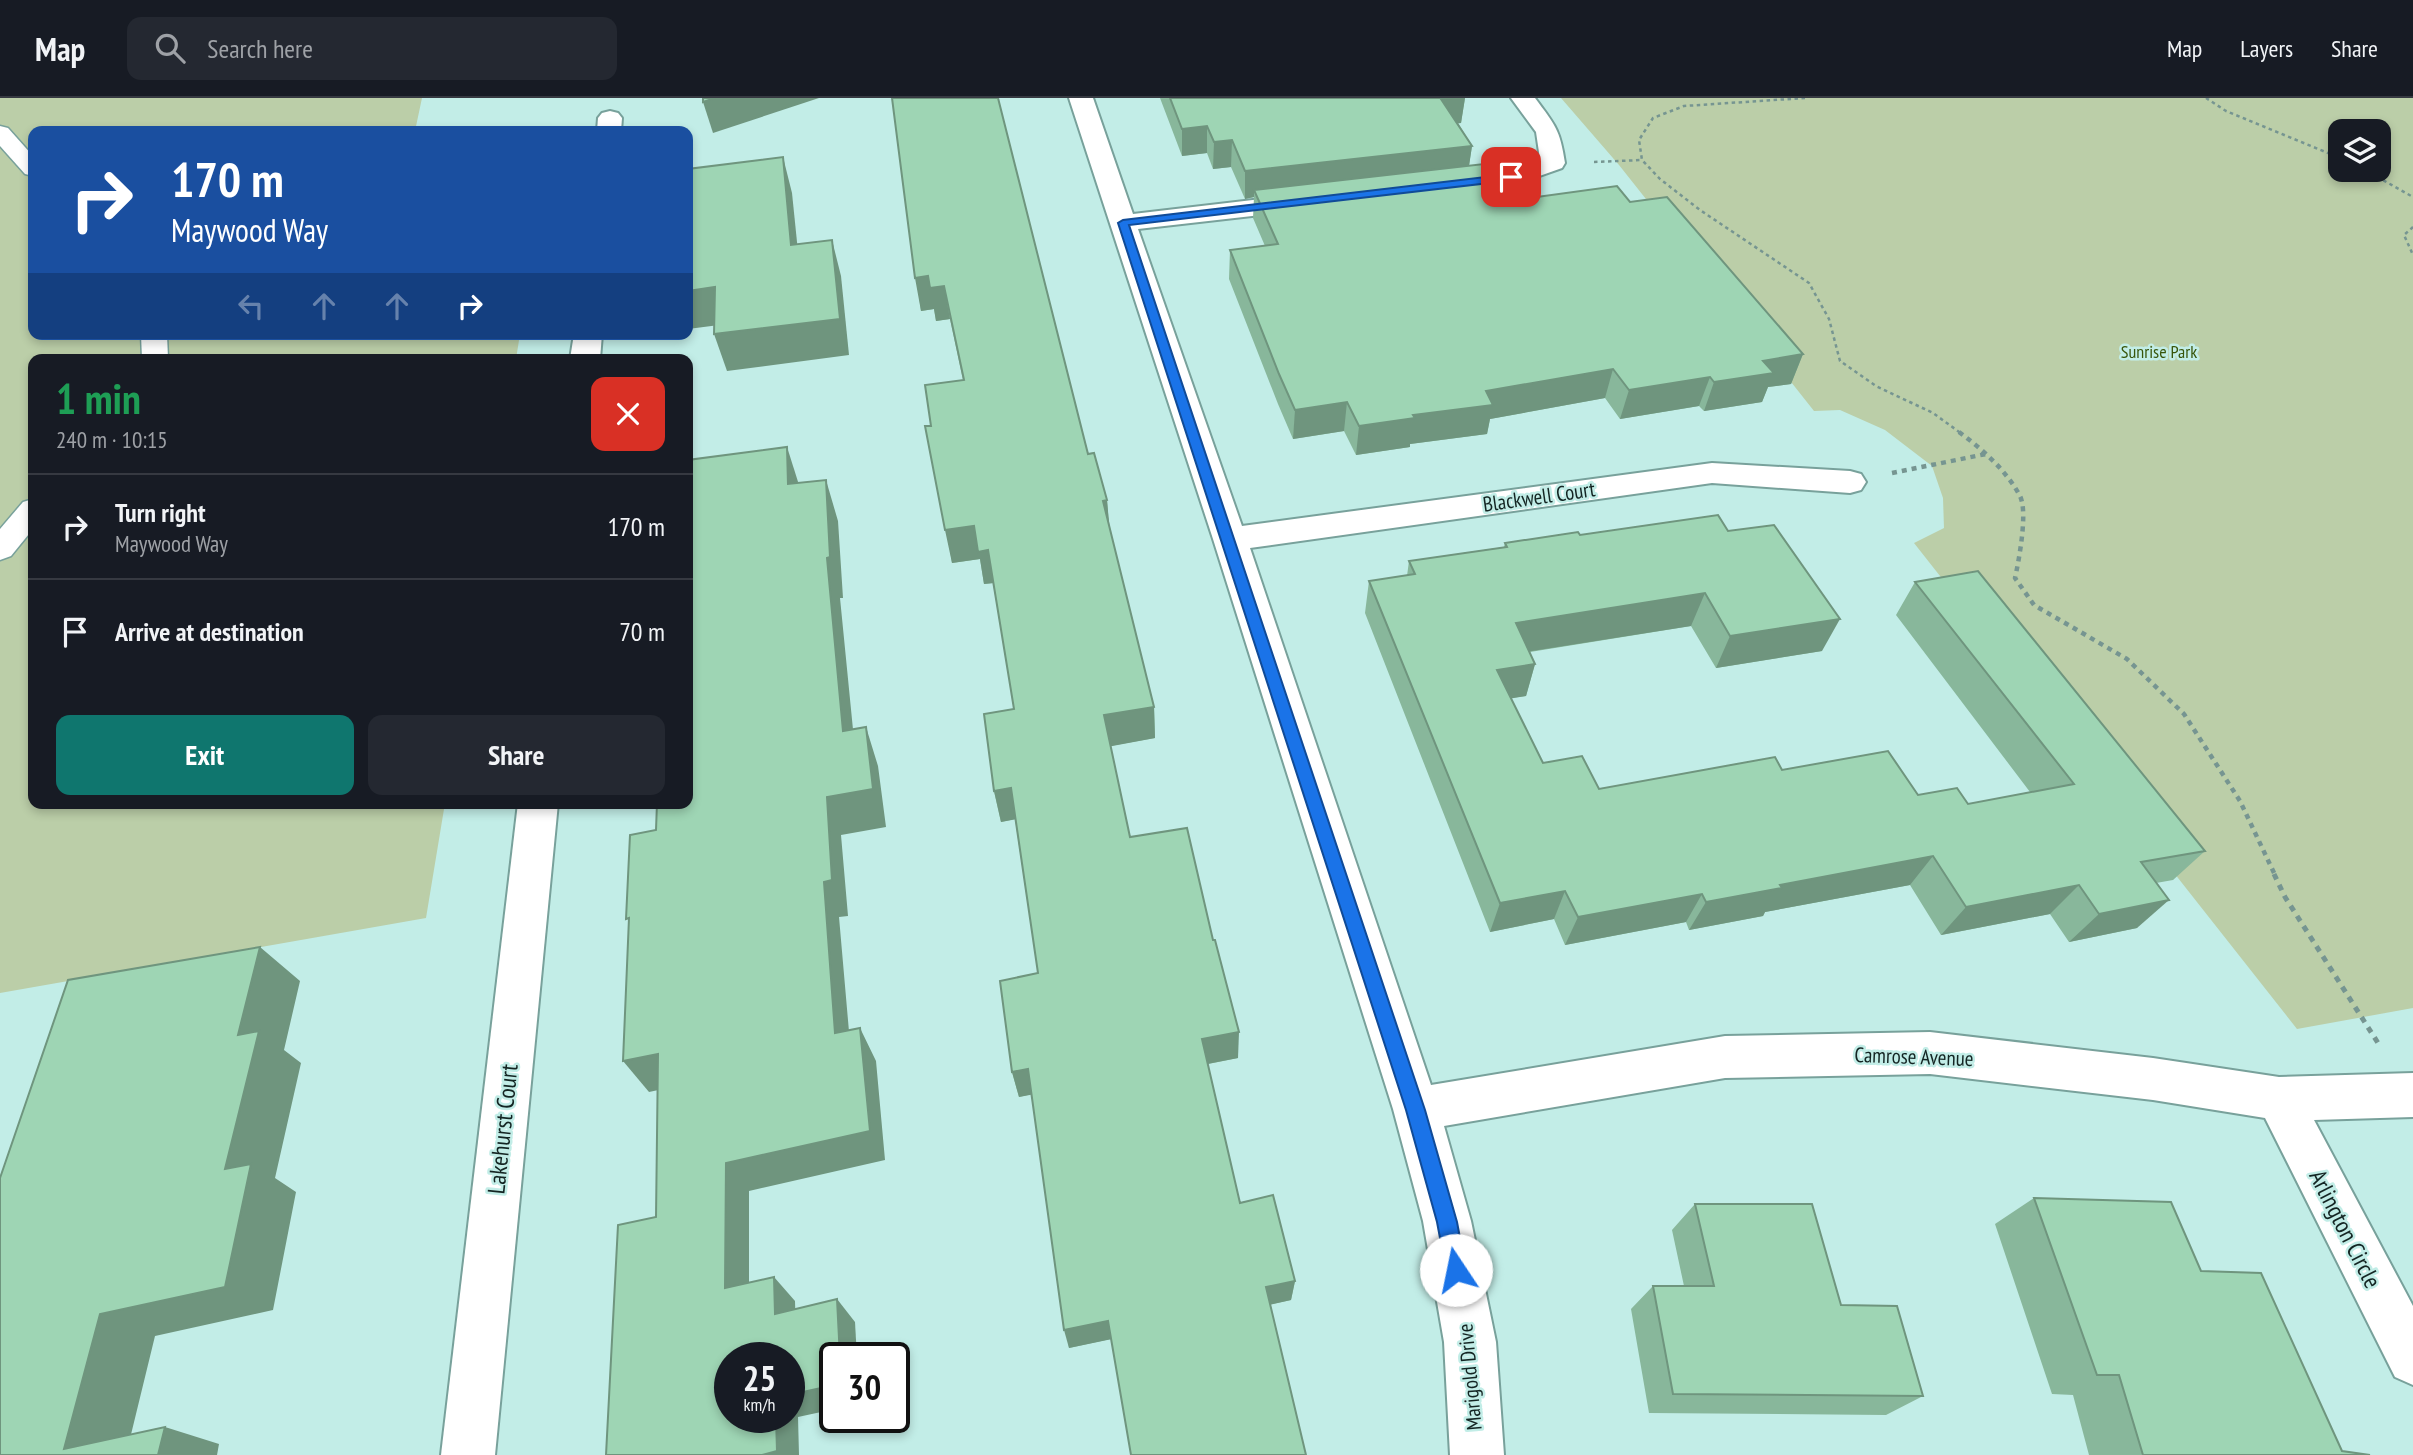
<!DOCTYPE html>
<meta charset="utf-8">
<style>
body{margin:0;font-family:"PT Sans Narrow",sans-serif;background:#242831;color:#f1f3f6;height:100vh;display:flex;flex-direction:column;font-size:26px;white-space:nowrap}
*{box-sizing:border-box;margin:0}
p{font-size:23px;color:#9ea1a6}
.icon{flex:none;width:38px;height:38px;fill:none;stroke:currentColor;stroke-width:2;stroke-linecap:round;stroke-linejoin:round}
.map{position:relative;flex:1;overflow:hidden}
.drawer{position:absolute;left:28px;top:256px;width:665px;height:455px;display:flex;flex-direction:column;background:#171b24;border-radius:14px;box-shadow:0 4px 10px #0003}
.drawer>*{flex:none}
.banner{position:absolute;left:28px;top:28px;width:665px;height:214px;border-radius:14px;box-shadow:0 4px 10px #0003;background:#1a4fa0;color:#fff;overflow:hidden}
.fabs{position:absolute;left:2328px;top:21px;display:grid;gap:14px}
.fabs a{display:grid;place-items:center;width:63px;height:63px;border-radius:14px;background:#171b24;box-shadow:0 4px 10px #0003;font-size:35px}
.speed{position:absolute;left:714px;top:1244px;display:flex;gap:14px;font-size:35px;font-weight:700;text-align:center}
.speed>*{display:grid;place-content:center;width:91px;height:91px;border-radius:50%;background:#171b24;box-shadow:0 4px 10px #0003;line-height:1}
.speed small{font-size:18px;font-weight:400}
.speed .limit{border:4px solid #111;border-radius:10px;background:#fff;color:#111}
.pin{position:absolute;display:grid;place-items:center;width:60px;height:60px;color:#fff;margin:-30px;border-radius:14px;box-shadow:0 4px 10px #0006}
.me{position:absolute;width:77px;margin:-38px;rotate:349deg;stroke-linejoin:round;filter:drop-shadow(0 0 5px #0008)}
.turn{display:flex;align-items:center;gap:24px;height:147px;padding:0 28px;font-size:32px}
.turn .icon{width:91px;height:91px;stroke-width:2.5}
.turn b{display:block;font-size:49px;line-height:60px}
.lanes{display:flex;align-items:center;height:66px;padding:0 28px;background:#0003;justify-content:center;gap:35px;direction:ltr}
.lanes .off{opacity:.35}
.round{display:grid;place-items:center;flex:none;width:74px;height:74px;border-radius:14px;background:#242831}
.head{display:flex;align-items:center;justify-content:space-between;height:119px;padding:0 28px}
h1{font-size:42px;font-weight:600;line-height:52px;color:#1e9e55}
.primary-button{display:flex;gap:14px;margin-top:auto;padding:14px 28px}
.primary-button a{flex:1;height:80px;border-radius:14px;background:#0f766e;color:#fff;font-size:28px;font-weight:600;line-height:80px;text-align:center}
.primary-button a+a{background:#242831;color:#f1f3f6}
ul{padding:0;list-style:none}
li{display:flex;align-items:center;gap:21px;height:105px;padding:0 28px;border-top:2px solid #363941}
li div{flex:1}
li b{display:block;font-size:26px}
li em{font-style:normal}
header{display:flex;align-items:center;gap:42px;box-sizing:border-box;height:98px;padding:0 35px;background:#171b24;border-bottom:2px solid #363941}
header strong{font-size:33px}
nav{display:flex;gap:38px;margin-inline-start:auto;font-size:24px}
.search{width:490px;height:63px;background:#242831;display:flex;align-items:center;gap:18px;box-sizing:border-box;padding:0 24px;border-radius:14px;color:#9ea1a6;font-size:26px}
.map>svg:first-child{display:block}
</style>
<header>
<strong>Map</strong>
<div class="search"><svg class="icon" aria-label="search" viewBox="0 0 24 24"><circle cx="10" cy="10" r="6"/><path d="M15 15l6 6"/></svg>Search here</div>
<nav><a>Map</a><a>Layers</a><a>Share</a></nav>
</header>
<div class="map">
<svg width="2413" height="1357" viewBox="0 0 2413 1357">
<rect width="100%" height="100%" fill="#c2ede7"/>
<!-- green -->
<g fill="#bbcea8" fill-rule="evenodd">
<polygon points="0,0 422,0 415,33 33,33 33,236 520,236 516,261 33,261 33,705 445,705 426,820 0,895"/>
<path d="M1561,0H2413V910L2297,931L1914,445L1944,430L1943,400L1932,368L1885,332L1840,312L1814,313L1619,67ZM2340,33H2378V72H2340Z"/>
</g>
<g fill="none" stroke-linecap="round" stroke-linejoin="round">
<!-- service casing -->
<g stroke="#78a19b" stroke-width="3">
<g id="service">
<polygon points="0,28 8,30 33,58 33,78 25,76 0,48"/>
<polygon points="141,236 167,236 168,261 142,261"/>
<polygon points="33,401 33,431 11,458 0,462 0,431 23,404"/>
</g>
</g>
<!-- minor casing -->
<g stroke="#78a19b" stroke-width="4">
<g id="minor">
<polygon points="1069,0 1093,0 1133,116 1305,96 1314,99 1318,104 1314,109 1305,112 1138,131 1242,428 1712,365 1850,373 1861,376 1866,384 1861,392 1850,395 1712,385 1250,450 1431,987 1725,938 1930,934 2153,960 2279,979 2413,975 2413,1019 2314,1022 2413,1208 2413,1287 2395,1279 2265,1020 2153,1002 1930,976 1725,980 1444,1028 1471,1123 1496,1244 1504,1357 1450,1357 1444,1244 1423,1123 1393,1011 1213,441"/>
<path d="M1511,0H1535C1555,27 1560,31 1565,65L1562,70L1511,88L1442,96L1433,93L1429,88L1433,83L1507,73L1540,61L1536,34Z"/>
<polygon points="610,13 618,15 622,20 621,33 597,33 598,20 602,15"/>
<polygon points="574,236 602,236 600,261 570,261"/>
<polygon points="518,705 558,705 495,1357 441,1357"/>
</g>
</g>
<!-- path-far2 -->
<g stroke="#769591" stroke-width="2.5" stroke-dasharray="3.5 3.5" stroke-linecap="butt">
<polyline points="1805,0 1684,8 1653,20 1639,42 1642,62 1660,81 1700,112 1809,185 1829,221 1840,263 1876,288 1933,315 1962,336"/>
<polyline points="2206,0 2226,13 2340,60"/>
<polyline points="1594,64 1642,62"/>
<polyline points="2365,72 2413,99"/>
<polyline points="2413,129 2404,137 2413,157"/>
</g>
<!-- path-far1 -->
<g stroke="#769591" stroke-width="4.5" stroke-dasharray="5 5" stroke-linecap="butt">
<path d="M1959,334C1982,351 2006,372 2020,398C2028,414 2019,462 2015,480L2034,507L2127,561L2184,616L2240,703L2275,777"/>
<polyline points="1892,375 1986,356"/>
</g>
<!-- path -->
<polyline stroke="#769591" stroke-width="5" stroke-dasharray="6 6" stroke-linecap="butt" points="2274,776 2285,799 2378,945"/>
<!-- service -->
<use href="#service" fill="#fff" fill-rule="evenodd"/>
<!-- minor -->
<use href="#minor" fill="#fff" fill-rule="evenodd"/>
</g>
<!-- wall -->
<g fill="#88b79b">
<polygon points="892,0 1088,356 1107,402 1109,427 1154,609 1155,640 1110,648 1130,739 1238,960 1208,966 1240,1105 1295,1183 1291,1202 1069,1250 1032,996 1019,999 1012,974 1038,875 1015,721 1001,724 994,693 1014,611 993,485 984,486 980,461 952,465 931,328 963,282 950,221 936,223 934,211 921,213"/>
<polygon points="1160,0 1465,0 1461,25 1458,25 1472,48 1469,67 1507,103 1630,104 1803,256 1791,286 1768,289 1762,304 1704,313 1699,308 1620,321 1605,300 1490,321 1487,336 1410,346 1410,349 1356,357 1344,333 1293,341 1278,306 1229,181 1230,152 1265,148 1253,120 1254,99 1245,101 1231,69 1213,71 1207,55 1182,58"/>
<polygon points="1728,433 1822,553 1716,570 1691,528 1530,554 1535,566 1526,598 1511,600 1543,665 1599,691 1782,672 1968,706 2030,694 1896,517 1915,484 2205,753 2173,782 2156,785 2137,830 2069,844 2050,816 1941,837 1910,787 1765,814 1763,818 1689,832 1686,824 1565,847 1554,821 1490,834 1365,515 1369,483 1407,478 1409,463 1504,449 1505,445 1580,437"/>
<polygon points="2034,1100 2201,1173 2342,1353 2370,1357 2089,1357 2073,1297 2052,1296 1995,1126"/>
<polygon points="1695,1106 1841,1207 1923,1298 1886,1317 1649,1315 1631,1211 1653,1188 1684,1188 1672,1132"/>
</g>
<!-- shaded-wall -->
<g fill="#6f957e">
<polygon points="715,0 819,0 713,35 703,4"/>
<polygon points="1452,0 1465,0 1461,25 1438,28 1441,1"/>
<polygon points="1207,28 1207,55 1182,58 1182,31"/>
<polygon points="1232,42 1231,69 1213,71 1214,44"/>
<polygon points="1472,48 1468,75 1254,92 1254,99 1245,101 1245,73"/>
<polygon points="783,59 792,95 801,183 791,147"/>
<polygon points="832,142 841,178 849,257 727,273 714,236"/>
<polygon points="928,178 944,188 950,221 936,223 934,211 921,213 915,180"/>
<polygon points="715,189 727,226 688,231 688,193"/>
<polygon points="1803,256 1791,286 1768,289 1762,304 1704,313 1714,284 1763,263"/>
<polygon points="1613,271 1605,300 1490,321 1487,336 1410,346 1410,349 1356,357 1359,328 1413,317 1486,293"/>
<polygon points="1710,279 1699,308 1620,321 1629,292"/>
<polygon points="1347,304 1344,333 1293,341 1295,312"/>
<polygon points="787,349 800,390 788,386"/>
<polygon points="826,382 838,423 843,500 840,500 857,672 843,633 827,460"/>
<polygon points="1107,402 1110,435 1103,403"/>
<polygon points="974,428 988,452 994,485 984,486 980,461 952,465 945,432"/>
<polygon points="1705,495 1691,528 1507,557 1516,525"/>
<polygon points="1840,521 1822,553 1716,570 1730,538"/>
<polygon points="1535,566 1526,598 1489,604 1497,572"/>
<polygon points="1154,609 1155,640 1107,649 1104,617"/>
<polygon points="866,629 878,668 886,729 841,737 848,818 839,819 852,968 835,935 824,784 827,699"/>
<polygon points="1011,690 1017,721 1001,724 994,693"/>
<polygon points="1933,758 1910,787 1765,814 1763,818 1689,832 1706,804 1780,787"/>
<polygon points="2079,787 2050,816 1941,837 1966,809"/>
<polygon points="1565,793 1554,821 1490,834 1500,805"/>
<polygon points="1702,796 1686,824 1565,847 1578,819"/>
<polygon points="2169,802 2137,830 2069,844 2099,816"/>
<polygon points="260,849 300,883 284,952 301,965 275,1080 296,1094 273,1212 155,1238 126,1357 64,1351 100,1216 225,1071 238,937"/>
<polygon points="860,930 876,963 885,1062 749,1093 749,1213 725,1190 726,1065"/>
<polygon points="1239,934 1238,960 1202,967 1202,941"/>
<polygon points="658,956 682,987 649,994 623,963"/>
<polygon points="1028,971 1035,996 1019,999 1012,974"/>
<polygon points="774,1179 795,1203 796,1238 775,1216"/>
<polygon points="1295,1183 1291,1202 1264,1208 1266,1189"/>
<polygon points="837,1201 855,1224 857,1260 840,1260"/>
<polygon points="1108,1223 1112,1241 1069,1250 1064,1232"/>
<polygon points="835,1287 835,1311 798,1319 799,1357 762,1357 776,1320 789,1320 789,1297"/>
<polygon points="165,1329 219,1346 217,1357 158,1357"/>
</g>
<!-- building -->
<g fill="#9ed5b4" stroke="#6f957e" stroke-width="2">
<polygon points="703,0 715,0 703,4"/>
<polygon points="892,0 998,0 1088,356 1094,355 1107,402 1103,403 1154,609 1104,617 1130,739 1187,730 1213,842 1215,842 1239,934 1202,941 1240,1105 1273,1097 1295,1183 1266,1189 1306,1357 1131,1357 1108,1223 1064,1232 1028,971 1012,974 1000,883 1038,875 1011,690 994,693 984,616 1014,611 988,452 978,454 974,428 945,432 925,328 931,328 925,287 964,282 944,188 930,190 928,178 915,180"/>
<polygon points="1170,0 1452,0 1441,1 1472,48 1245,73 1232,42 1214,44 1207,28 1182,31"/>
<polygon points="783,59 791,147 832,142 840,221 714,236 715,189 688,193 688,71"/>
<polygon points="1484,66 1507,103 1617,88 1630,104 1667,99 1803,256 1763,263 1774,275 1714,284 1710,279 1629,292 1613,271 1486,293 1493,307 1413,317 1415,320 1359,328 1347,304 1295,312 1279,276 1230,152 1278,146 1254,92"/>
<polygon points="787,349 788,386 826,382 830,459 827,460 843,633 866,629 873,691 827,699 832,782 824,784 835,935 860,930 870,1033 726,1065 725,1190 774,1179 775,1216 837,1201 840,1260 835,1260 835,1287 789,1297 789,1260 730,1260 730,1320 776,1320 777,1353 762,1357 606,1357 618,1127 656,1119 658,956 623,963 629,820 626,821 630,737 656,732 657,705 688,705 688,362"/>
<polygon points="1718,417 1728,433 1774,427 1840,521 1730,538 1705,495 1516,525 1535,566 1497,572 1543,665 1582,658 1599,691 1775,659 1782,672 1888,653 1918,697 1957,690 1968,706 2074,686 1915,484 1978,473 2205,753 2141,764 2169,802 2099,816 2079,787 1966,809 1933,758 1780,787 1782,790 1706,804 1702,796 1578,819 1565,793 1500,805 1369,483 1415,476 1409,463 1507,449 1505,445 1578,434 1580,437"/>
<polygon points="260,849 238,937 259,933 225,1071 251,1066 225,1189 100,1216 64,1351 165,1329 158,1357 0,1357 0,1080 68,882"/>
<polygon points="2034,1100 2171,1104 2201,1173 2261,1175 2342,1353 2370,1357 2143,1357 2119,1277 2097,1277"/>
<polygon points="1695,1106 1812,1106 1841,1207 1897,1208 1923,1298 1673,1296 1653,1188 1714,1188"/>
</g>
<!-- route -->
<polygon fill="#1a73e8" stroke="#114b97" stroke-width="2" points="1511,76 1516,79 1515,82 1129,127 1425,1012 1457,1124 1466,1172 1463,1179 1456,1182 1449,1179 1446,1172 1437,1124 1406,1012 1118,125 1123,122"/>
<g text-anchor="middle" stroke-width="5" stroke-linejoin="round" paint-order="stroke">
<!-- far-park labels -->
<g font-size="18" fill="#38550a" stroke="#c2ede7">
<text x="2159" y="260">Sunrise Park</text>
</g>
<!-- street labels -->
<g font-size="21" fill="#142523" stroke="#c2ede7">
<text transform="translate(1539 399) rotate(-8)" y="7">Blackwell Court</text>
<text transform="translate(1914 959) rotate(2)" y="7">Camrose Avenue</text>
<text transform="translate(1470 1279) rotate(-95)" y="7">Marigold Drive</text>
</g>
<!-- near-street labels -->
<g font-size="24" fill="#142523" stroke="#c2ede7">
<text transform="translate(503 1031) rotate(-84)" y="8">Lakehurst Court</text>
<text transform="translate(2345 1131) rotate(63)" y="8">Arlington Circle</text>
</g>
</g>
</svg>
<div class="fabs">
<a><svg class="icon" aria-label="layers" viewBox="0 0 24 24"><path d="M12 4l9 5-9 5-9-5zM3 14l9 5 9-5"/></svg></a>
</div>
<div class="speed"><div>25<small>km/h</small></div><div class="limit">30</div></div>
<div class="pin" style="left:1511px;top:79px;background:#d93025"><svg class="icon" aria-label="arrive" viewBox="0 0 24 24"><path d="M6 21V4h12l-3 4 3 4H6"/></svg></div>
<svg class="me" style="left:1456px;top:1172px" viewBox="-20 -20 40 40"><circle r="19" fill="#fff"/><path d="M0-13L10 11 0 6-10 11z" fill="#1a73e8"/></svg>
<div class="banner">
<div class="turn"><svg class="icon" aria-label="right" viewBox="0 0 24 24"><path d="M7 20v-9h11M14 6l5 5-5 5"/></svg><div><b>170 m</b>Maywood Way</div></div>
<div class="lanes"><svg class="icon off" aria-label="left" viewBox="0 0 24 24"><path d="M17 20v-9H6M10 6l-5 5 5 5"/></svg><svg class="icon off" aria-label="ahead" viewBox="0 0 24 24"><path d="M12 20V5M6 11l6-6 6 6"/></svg><svg class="icon off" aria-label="ahead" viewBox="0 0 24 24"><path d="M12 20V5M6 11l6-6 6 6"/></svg><svg class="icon" aria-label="right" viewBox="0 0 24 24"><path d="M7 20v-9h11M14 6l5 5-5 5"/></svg></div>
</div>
<section class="drawer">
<div class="head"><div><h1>1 min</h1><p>240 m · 10:15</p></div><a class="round" style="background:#d93025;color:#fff"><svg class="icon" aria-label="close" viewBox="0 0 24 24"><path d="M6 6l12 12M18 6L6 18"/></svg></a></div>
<ul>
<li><svg class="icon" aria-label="right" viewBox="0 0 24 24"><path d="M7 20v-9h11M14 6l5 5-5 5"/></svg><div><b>Turn right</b><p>Maywood Way</p></div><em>170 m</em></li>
<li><svg class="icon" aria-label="arrive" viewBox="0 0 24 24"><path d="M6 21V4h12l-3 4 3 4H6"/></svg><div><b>Arrive at destination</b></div><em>70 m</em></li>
</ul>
<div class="primary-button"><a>Exit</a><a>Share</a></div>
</section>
</div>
